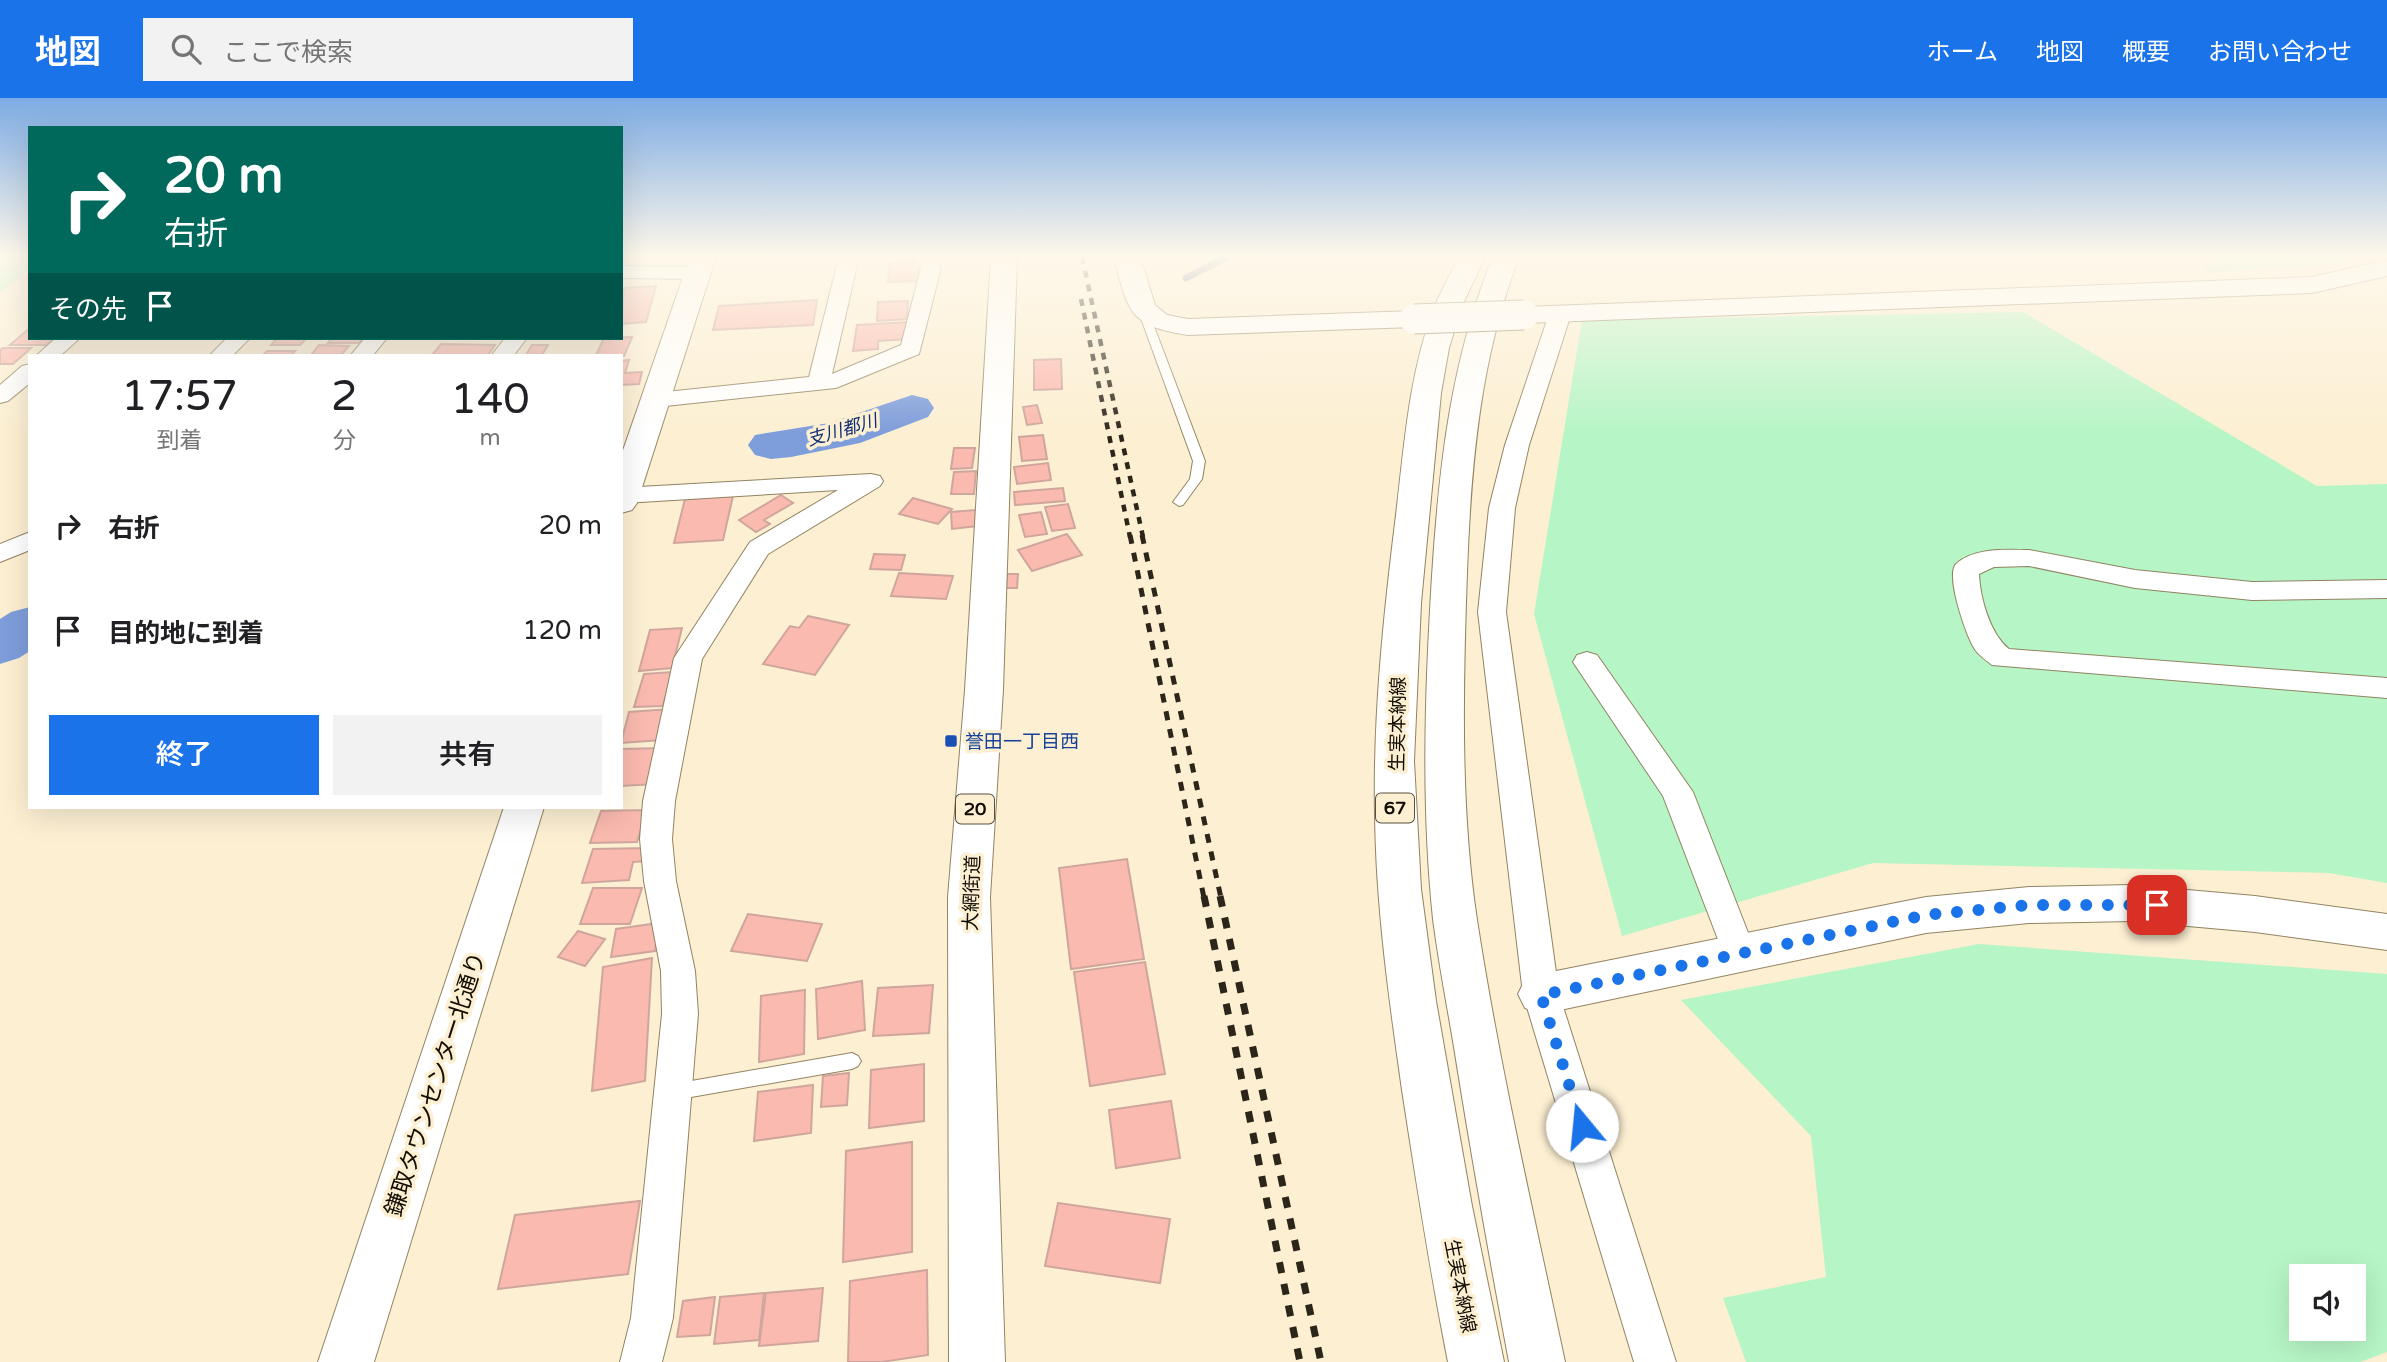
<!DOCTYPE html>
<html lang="ja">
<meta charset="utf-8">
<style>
body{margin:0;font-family:"Varela Round","Noto Sans JP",sans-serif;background:#f2f2f2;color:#202124;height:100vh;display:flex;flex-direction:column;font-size:26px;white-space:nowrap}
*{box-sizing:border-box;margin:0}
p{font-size:23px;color:#757577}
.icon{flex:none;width:38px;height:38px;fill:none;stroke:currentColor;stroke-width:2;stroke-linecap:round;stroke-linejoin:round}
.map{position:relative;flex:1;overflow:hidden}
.drawer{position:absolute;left:28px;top:256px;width:595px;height:455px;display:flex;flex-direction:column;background:#fff;border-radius:0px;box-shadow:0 7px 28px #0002}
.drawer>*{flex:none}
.banner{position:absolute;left:28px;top:28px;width:595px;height:214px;border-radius:0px;box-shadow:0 7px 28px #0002;background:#00695c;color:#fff;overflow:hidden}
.tools{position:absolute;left:2289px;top:1166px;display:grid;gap:14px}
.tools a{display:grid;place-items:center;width:77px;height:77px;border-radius:0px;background:#fff;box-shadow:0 7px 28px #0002;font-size:35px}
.pin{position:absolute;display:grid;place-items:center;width:60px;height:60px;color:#fff;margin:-30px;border-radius:14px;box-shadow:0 4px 10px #0006}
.me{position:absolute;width:77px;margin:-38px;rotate:343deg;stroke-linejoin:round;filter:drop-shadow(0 0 5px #0008)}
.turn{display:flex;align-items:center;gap:24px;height:147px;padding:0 21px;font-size:32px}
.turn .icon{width:91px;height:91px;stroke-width:2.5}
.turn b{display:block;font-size:49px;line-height:60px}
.then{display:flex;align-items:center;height:66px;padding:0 21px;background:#0003;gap:14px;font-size:26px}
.eta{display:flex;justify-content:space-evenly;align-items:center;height:119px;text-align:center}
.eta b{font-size:42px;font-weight:600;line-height:49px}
.action{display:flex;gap:14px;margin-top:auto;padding:14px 21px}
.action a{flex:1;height:80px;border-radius:0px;background:#1a73e8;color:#fff;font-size:28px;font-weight:600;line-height:80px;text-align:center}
.action a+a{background:#f2f2f2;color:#202124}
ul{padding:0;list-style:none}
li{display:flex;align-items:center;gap:21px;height:105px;padding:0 21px}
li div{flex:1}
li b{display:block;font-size:26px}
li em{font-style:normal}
header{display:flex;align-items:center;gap:42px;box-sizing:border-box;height:98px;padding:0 35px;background:#1a73e8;color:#fff}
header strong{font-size:33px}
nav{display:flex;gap:38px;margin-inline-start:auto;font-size:24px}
.search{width:490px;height:63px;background:#f2f2f2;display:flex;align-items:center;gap:18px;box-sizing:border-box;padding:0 24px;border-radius:0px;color:#757577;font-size:26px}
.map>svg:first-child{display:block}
</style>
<header>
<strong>地図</strong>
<div class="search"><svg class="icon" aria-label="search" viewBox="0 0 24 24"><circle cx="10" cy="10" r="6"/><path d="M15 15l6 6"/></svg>ここで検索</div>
<nav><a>ホーム</a><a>地図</a><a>概要</a><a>お問い合わせ</a></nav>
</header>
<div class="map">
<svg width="2387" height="1264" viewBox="0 0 2387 1264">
<rect width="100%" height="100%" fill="#fcefd2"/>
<!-- green -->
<g fill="#b6f5c5" fill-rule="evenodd">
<polygon points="0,159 30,159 30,171 0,195"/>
<polygon points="2205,159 2346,159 2358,165 2205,175"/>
<polygon points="2023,214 2317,388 2387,386 2387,785 2329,775 1873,765 1622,838 1534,516 1582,222"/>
<path d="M1979,846L2387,876V1254L2360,1264H1746L1723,1200L1826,1179L1811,1038L1681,902ZM2301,1178H2354V1230H2301Z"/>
</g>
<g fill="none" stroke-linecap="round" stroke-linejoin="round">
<!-- stream -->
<polyline stroke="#5e729a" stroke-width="7" points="1186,180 1227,159"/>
<!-- river -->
<g fill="#7e9ddb" fill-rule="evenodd">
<polygon points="912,297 928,301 934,310 928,319 860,345 791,359 771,361 755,357 748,347 755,337 829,325"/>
<polygon points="30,509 30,553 19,560 0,566 0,521 11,514"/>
</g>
</g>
<!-- building -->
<g fill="#fbbaaf" stroke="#cfa69e" stroke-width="2">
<polygon points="919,164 918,183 888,184 890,165"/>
<polygon points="656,188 646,224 621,226 624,190"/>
<polygon points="817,202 813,227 713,232 719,208"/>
<polygon points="908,203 907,221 877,223 878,204"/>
<polygon points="910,224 909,241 878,243 878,251 853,253 857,227"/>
<polygon points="30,230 30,240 54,240 46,247 10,247"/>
<polygon points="632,239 624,258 596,257 604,240"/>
<polygon points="277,240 307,240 300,247 271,247"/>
<polygon points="332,240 363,240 359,245 328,245"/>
<polygon points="441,246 495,247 488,257 432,257"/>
<polygon points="319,247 349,248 341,257 311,257"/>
<polygon points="532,247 548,247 542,257 526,257"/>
<polygon points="3,250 31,250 13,266 0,266 0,252"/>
<polygon points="267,253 295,253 291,257 263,257"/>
<polygon points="1061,261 1062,291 1034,292 1034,262"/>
<polygon points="629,262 625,275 642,274 639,286 621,287 621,263"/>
<polygon points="1037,307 1042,325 1027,327 1023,309"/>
<polygon points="1043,337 1047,361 1022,363 1019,339"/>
<polygon points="954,350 975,350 972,370 951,371"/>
<polygon points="1048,365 1051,382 1017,386 1014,369"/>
<polygon points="976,373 974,396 951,396 954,374"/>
<polygon points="1063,390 1065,403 1015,407 1014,394"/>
<polygon points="781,397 793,405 764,422 770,426 756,434 739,422"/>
<polygon points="733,398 723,442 674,445 685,401"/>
<polygon points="913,400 952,411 938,426 899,416"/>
<polygon points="1068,406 1075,430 1052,433 1045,409"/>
<polygon points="976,412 977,428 952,431 951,414"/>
<polygon points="1041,414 1047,436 1025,439 1019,417"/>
<polygon points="1067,436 1082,457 1032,473 1018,452"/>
<polygon points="874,456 905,457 901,472 870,471"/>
<polygon points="899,475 953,478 946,501 891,498"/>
<polygon points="1007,476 1018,476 1017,490 1006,490"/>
<polygon points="808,518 849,527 815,577 763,566 790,528 799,530"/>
<polygon points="682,530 672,570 639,573 650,532"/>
<polygon points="672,574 663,608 634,609 644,576"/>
<polygon points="669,611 662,642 621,645 629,614"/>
<polygon points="665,650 655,686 621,688 621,651"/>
<polygon points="647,712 637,744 590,745 601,713"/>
<polygon points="650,750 647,763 633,764 629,782 582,785 593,751"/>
<polygon points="1127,761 1144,861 1071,871 1059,770"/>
<polygon points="593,790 642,790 630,826 580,826"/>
<polygon points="748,816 822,826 807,863 731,853"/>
<polygon points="659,825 655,853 611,859 616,831"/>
<polygon points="578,833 605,841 585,868 558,859"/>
<polygon points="652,860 645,983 592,993 603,869"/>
<polygon points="1145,864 1165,976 1090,988 1074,874"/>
<polygon points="862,883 865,932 818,941 816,891"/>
<polygon points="933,887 929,935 873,938 878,890"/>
<polygon points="805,892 804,956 759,964 761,898"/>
<polygon points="924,966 924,1023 869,1030 871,972"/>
<polygon points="849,975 847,1007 821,1009 823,978"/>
<polygon points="813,987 811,1035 754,1043 758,994"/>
<polygon points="1171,1003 1180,1060 1116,1070 1109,1012"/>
<polygon points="912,1044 912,1154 843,1164 846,1053"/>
<polygon points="640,1103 628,1176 498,1191 515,1117"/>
<polygon points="1058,1105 1170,1121 1160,1185 1045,1168"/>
<polygon points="927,1172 928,1257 882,1264 848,1264 850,1183"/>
<polygon points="823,1190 818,1243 759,1248 766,1195"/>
<polygon points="764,1195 759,1242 714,1246 720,1199"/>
<polygon points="715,1199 710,1237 677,1239 683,1203"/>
</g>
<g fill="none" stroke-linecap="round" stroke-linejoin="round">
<!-- lane casing -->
<g stroke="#928362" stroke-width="2">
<g id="lane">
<polygon points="1140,213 1149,215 1205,363 1202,381 1183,407 1179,408 1173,404 1190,381 1193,363 1139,215"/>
<polygon points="852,955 858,958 861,963 858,968 852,971 674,1002 668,1000 665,994 668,988 674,986"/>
</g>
</g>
<!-- street casing -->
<g stroke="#928362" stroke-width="2">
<g id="street">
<polygon points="839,159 859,159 832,276 901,247 921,170 913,159 933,159 941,170 919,256 836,290 656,309 648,307 645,302 648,297 656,295 809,279"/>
<polygon points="621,168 698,169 705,171 708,175 705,179 698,181 621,180"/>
<polygon points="1560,210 1567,212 1571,216 1529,347 1515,410 1506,514 1559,896 1676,1264 1634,1264 1523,896 1478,514 1489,410 1505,347 1549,216 1553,212"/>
<polygon points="56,240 80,240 61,257 37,257"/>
<polygon points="227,240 250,240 233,257 210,257"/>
<polygon points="365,240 387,240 373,257 351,257"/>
<polygon points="505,240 527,240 514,257 492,257"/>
<polygon points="30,266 30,285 8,303 0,305 0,287 22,268"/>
<polygon points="871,376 880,378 883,383 880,388 768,456 702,561 675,703 672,741 676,783 695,873 698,916 673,1220 662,1264 620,1264 631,1220 662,916 661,873 644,783 640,741 643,703 674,560 750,444 838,392 624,405 621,404 621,390"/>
<polygon points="30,434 30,452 0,464 0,446"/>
<path d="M2029,452L2135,472L2252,484L2387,482V500L2252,502L2135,490L2029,468L1994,469L1979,476C1980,500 1990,536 2009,551L2387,580V600L1992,567C1987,563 1980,558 1976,553C1967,542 1945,477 1956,466C1975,449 2006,452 2029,452Z"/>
<polygon points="1587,554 1597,557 1693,694 1756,855 1751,865 1739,870 1727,865 1663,698 1573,564 1577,557"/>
</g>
</g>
<!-- secondary casing -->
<g stroke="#928362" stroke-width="2">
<g id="secondary">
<polygon points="690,159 716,159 637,405 632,412 621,415 621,358"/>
<path d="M1114,159H1140L1155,207L1167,217L1188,221L1414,213L1424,215L1428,221L1424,227L1414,229L1188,237C1128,228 1128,213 1114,159Z"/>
<polygon points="2387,162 2387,178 2312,195 1524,225 1514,223 1510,217 1514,211 1524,209 2312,179"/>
<polygon points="504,709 544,709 374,1264 318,1264"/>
<polygon points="2132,787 2255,798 2387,816 2387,852 2255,834 2132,823 2029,825 1926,835 1541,916 1525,910 1518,896 1525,882 1541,876 1926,799 2029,789"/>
</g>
</g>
<!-- primary casing -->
<g stroke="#928362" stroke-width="2">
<g id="primary">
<polygon points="991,159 1017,159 1003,592 990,799 1005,1264 949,1264 948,799 965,592"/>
<path d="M1459,159H1485L1462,208L1449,250L1441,295L1421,505L1414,663L1421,791L1436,903L1472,1108L1504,1264H1448C1430,1174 1416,1083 1402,992C1389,901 1376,809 1375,717C1373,620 1383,522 1395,425C1404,353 1408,278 1434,210C1441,192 1451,176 1459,159Z"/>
<path d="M1493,159H1519C1480,261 1471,366 1467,474C1463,589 1460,708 1477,822C1500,971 1534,1117 1565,1264H1509C1489,1157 1470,1050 1453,943C1446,902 1438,861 1433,821C1421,707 1425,591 1432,478C1439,368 1451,261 1493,159Z"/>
</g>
</g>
<!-- lane -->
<use href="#lane" fill="#fff" fill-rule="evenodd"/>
<!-- street -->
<use href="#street" fill="#fff" fill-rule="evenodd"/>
<!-- secondary -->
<use href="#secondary" fill="#fff" fill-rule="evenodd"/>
<!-- primary -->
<use href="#primary" fill="#fff" fill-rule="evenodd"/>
<!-- rail-far2 -->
<g stroke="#2c2519" stroke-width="4.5" stroke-dasharray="7 7" stroke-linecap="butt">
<polyline points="1082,159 1143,439"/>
<polyline points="1081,201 1130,439"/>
</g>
<!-- rail-far1 -->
<g stroke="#2c2519" stroke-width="5" stroke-dasharray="9 9" stroke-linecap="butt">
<polyline points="1130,437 1204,800"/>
<polyline points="1142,437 1221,800"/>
</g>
<!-- rail -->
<g stroke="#2c2519" stroke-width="7" stroke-dasharray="11 11" stroke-linecap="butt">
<polyline points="1204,798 1300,1264"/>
<polyline points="1220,798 1321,1264"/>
</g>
<!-- secondary-bridge casing -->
<g stroke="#928362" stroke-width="31" stroke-linecap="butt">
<polyline id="secondary-bridge" points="1414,221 1524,217"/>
</g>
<!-- secondary-bridge -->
<use href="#secondary-bridge" stroke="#fff" stroke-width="29"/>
</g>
<!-- sky -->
<linearGradient id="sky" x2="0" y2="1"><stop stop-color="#7dabe3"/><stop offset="0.47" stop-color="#fef8eb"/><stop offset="1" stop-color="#fef8eb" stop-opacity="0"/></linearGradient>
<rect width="2387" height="336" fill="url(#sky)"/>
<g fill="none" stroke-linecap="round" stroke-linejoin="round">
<!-- route -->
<polyline stroke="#1a73e8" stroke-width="12" stroke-dasharray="0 21.6" points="1582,1028 1541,897 1926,817 2029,807 2157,807"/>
</g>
<!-- markers -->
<rect fill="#1a4fb4" stroke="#fcefd2" stroke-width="2.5" x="944" y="636" width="14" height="14" rx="3.5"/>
<g text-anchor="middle" stroke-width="7" stroke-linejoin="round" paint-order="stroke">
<!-- far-water labels -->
<g font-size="18" font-style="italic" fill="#102e75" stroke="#fcefd2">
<text transform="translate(842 332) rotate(-16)" y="6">支川都川</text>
</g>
<!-- shield labels -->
<g fill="#fcefd2" stroke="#585040" stroke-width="2">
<rect x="1376" y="695.5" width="38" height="29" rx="5"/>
<rect x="956" y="696.5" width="38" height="29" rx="5"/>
</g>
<g font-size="18" font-weight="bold" fill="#120c02">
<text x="1395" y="716">67</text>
<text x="975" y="717">20</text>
</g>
<!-- street labels -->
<g font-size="19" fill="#120c02" stroke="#fcefd2">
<text transform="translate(1397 626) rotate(-89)" y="7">生実本納線</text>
<text transform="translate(971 795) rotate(-88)" y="7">大網街道</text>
<text transform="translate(1461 1188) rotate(79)" y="7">生実本納線</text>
</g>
<!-- transit labels -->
<g font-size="19" fill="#164399" stroke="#fcefd2" text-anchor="start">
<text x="965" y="650">誉田一丁目西</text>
</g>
<!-- near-street labels -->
<g font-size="23" fill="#120c02" stroke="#fcefd2">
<text transform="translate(435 986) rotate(-72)" y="8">鎌取タウンセンター北通り</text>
</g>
</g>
</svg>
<div class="tools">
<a><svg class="icon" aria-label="sound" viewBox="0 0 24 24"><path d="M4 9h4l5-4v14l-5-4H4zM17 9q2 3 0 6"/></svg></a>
</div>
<div class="pin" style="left:2157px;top:807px;background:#d93025"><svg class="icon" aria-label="arrive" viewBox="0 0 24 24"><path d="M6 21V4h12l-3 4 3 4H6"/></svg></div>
<svg class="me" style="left:1582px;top:1028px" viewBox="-20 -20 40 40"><circle r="19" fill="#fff"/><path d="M0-13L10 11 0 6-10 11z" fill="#1a73e8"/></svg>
<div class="banner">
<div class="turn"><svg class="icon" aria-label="right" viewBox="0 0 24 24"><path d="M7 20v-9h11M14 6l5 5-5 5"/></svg><div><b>20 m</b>右折</div></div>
<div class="then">その先<svg class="icon" aria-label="arrive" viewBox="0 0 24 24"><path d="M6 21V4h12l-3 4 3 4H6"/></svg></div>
</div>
<section class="drawer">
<div class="eta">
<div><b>17:57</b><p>到着</p></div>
<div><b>2</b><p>分</p></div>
<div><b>140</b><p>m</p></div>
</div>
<ul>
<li><svg class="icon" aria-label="right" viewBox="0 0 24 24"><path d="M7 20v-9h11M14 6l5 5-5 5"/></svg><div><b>右折</b></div><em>20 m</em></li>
<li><svg class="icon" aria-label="arrive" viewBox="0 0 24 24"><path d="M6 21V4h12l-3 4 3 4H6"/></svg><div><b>目的地に到着</b></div><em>120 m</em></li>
</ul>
<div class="action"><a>終了</a><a>共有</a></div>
</section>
</div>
